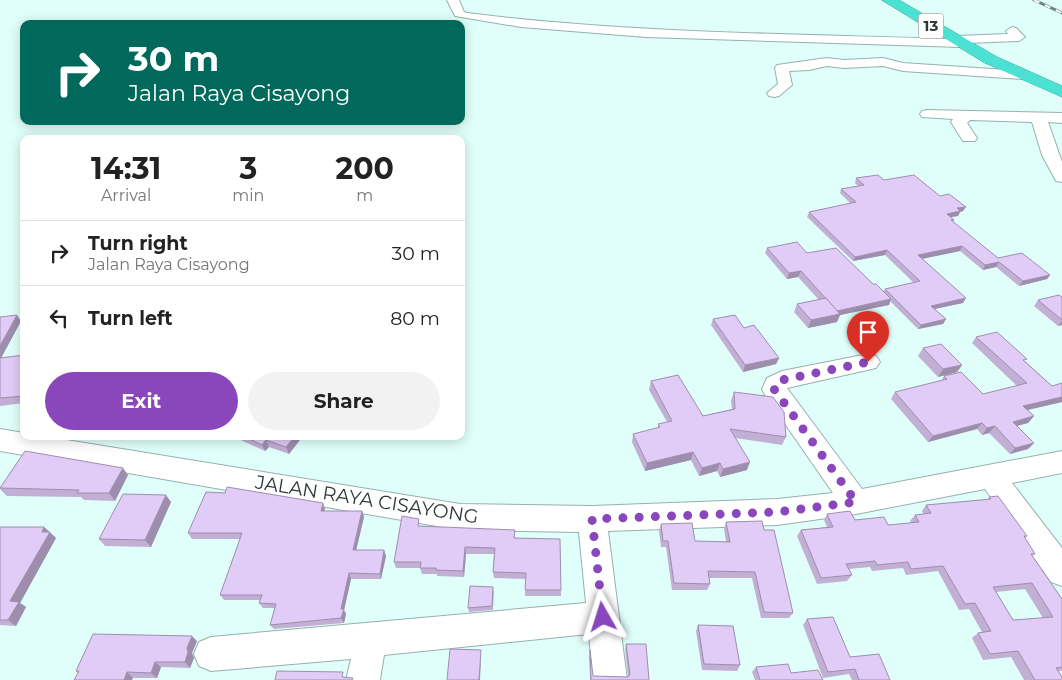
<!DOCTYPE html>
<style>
body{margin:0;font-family:Montserrat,sans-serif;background:#f2f2f2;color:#222;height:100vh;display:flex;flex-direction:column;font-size:19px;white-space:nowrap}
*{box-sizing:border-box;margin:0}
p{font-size:16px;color:#767676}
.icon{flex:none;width:28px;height:28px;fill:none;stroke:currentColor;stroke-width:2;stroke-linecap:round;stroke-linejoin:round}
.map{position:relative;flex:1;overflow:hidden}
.panel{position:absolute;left:20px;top:135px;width:445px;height:305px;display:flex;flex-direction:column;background:#fff;border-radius:10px;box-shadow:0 2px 12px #0003}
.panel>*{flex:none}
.guide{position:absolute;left:20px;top:20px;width:445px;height:105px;border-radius:10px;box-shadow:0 2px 12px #0003;background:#00695c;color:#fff;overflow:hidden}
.pin{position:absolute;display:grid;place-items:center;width:42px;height:42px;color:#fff;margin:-51px -21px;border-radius:50% 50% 50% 0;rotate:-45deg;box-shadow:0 0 5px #0007}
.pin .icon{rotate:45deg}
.me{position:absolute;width:55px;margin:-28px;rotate:354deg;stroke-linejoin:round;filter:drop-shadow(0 0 4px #0008)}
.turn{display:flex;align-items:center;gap:18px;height:105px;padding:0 25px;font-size:22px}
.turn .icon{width:65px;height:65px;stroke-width:2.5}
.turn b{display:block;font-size:35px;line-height:42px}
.eta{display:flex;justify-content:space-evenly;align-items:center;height:85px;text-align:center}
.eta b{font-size:30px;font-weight:700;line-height:35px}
.primary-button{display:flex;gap:10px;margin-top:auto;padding:10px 25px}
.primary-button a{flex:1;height:58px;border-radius:30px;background:#8a47bb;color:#fff;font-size:20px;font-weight:700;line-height:58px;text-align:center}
.primary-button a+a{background:#f2f2f2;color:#222}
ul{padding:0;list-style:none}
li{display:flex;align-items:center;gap:15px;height:65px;padding:0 25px;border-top:1px solid #e0e0e0}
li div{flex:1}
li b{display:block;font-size:19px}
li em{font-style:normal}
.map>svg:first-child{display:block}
</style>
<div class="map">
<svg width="1062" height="680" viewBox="0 0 1062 680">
<rect width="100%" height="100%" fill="#e1fffa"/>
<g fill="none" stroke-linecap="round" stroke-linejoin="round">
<!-- minor casing -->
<g stroke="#95b1ad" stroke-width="2">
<g id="minor">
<path d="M447,0H459L464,12L467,13C628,33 790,34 952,39L957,36L1008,34L1006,31L1012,27L1016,28L1025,37L1019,41L967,43L961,47L646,37L521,27L455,16Z"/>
<polygon points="827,58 844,60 883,58 903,63 1023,71 1030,75 1023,79 903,71 883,66 844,68 827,66 809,70 789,71 792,85 779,96 774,97 769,96 767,93 778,84 775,68 777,65"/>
<polygon points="927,110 1062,113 1062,123 1048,122 1062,162 1062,182 1056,181 1042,155 1032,122 970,120 967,123 977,138 975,141 963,141 951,122 953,119 922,117 920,114 922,111"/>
<polygon points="868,354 876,356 880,362 876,368 787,388 862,489 1062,451 1062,473 1012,483 1062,548 1062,586 1051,582 985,489 856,514 777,525 608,531 627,680 593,680 589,634 384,655 380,680 346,680 351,659 211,671 199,666 194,654 199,642 211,637 586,603 579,532 460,530 0,451 0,429 24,433 24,436 42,436 460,504 592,506 777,499 833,493 765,395 762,389 767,378 782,371"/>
</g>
</g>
<!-- highway casing -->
<g stroke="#41a79d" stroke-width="1">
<polygon id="highway" points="882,0 899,0 997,57 1062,86 1062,97 985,63"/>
</g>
<!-- minor -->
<use href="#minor" fill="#fff" fill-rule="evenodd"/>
<!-- highway -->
<use href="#highway" fill="#4be2d4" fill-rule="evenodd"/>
<!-- rail casing -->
<g stroke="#708380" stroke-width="3">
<polyline id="rail" points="1034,0 1062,13"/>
</g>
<!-- rail -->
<use href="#rail" stroke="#fff" stroke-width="2" stroke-dasharray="6" stroke-linecap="butt"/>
</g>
<!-- wall -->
<g fill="#c2afd4" fill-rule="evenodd">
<polygon points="856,178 884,180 940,196 963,211 960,212 958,216 951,217 954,220 953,222 998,258 1050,275 1047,279 1019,286 996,267 983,270 960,251 922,259 963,303 935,309 946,319 943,324 918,329 890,301 889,305 840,315 837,322 808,328 794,312 797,304 819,300 798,277 787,279 765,253 767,248 807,253 873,284 884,291 885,289 914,283 885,255 853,261 807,217 809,212 851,204 840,193 841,189 858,186 855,183"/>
<polygon points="1062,297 1062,325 1058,326 1034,306 1038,300"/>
<polygon points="0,317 21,321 1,358 24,355 24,403 0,406"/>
<polygon points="713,319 744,328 779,358 776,364 743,372 711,325"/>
<polygon points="976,337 1025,361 1052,386 1062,383 1062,402 1028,410 1034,416 1028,423 1017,426 1034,443 1028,449 1010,454 989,433 982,435 977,429 928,442 891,399 895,392 941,381 944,376 983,394 1017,386 972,343"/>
<polygon points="923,348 962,365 957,372 938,377 918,356"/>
<polygon points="651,381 703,416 732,409 731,401 734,392 786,437 782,445 735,438 747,470 720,477 717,471 699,476 691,460 645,471 632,442 633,434 658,428 658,424 667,422 649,390"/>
<polygon points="232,436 303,436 289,454 269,447 265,451"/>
<polygon points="128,475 115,501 84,500 81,497 7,496 0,489 0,487"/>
<path d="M989,497L1027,536L1025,538L1035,554L1032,556L1062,599V671H1059L1062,680H1024L1011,657L983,660L972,638L978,633L982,632L969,609L959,610L938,571L906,575L903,568L872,571L870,567L849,569L852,575L847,581L817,584L797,536L801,530L827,527L824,520L827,514L855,520L888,525L911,523L910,521L915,515L924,514L922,511L926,505L987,500ZM1025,589L1043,618L1013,620L996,592Z"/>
<polygon points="171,502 151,547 105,546 99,539"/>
<polygon points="325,509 324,511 362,511 364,517 356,550 384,550 386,556 381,579 351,579 344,610 346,614 344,623 274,629 270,625 275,608 263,608 259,603 260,600 224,600 220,595 240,539 192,539 188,533"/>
<polygon points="726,522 764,530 793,613 789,618 761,618 752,578 709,578 710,584 707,590 672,590 666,547 661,547 659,531 661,524 695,541 726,542 724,529"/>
<polygon points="420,526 515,538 561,590 561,596 525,596 526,579 494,578 493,572 494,554 466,554 464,577 437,576 437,574 422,574 420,568 396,568 394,562"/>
<polygon points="0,527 44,527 56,538 20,603 26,607 16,626 0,625"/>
<polygon points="494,590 493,610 469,612 468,608"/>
<polygon points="807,619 850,657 890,680 852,680 849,674 823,678 803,625"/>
<polygon points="698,625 740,665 737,671 702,670 696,631"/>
<polygon points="197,641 192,653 194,658 190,668 161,667 157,678 133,678 78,673 76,671"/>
<polygon points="626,644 649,680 590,680 589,656 590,650 593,676 628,677 625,649"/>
<polygon points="756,667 791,673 823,680 755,680 752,672"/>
</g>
<!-- shaded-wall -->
<g fill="#9e8ead">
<polygon points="966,207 963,211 960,212 958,216 944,218 947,214 957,208"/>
<polygon points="962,246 960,251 916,260 918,255"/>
<polygon points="887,250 885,255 853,261 855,257"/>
<polygon points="999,262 996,267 983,270 985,265"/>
<polygon points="801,271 798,277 787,279 789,273"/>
<polygon points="1050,275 1047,279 1019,286 1023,281"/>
<polygon points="966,298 963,303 929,310 931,306"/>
<polygon points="891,299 889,305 840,315 837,322 808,328 811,320 837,311"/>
<polygon points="17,315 21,321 0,360 0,346"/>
<polygon points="946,319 943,324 918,329 921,325"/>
<polygon points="1062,321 1062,325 1058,326"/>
<polygon points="779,358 776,364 743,372 745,365"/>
<polygon points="962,365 957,372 938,377 943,369"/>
<polygon points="1062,397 1062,402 1018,412 1023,406"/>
<polygon points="1034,416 1028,423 1008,428 1013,422"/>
<polygon points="982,423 977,429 928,442 933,436"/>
<polygon points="995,426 989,433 982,435 987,428"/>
<polygon points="295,436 303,436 289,454 286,447"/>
<polygon points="266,440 269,447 265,451 262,445"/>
<polygon points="1034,443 1028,449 1010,454 1015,448"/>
<polygon points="693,452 691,460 645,471 647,463"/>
<polygon points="750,462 747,470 720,477 723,469"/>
<polygon points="720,463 717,471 699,476 702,468"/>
<polygon points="123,468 128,475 115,501 109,493"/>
<polygon points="166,495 171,502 151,547 145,540"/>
<polygon points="323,503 325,509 323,516 321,511"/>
<polygon points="362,511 364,517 355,555 353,550"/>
<polygon points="44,527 56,538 20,603 26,607 16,626 8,620 10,601"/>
<polygon points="465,547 466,554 464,577 463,571"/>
<polygon points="384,550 386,556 381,579 380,574"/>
<polygon points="349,573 351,579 344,610 346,614 344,623 341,618 341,609"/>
<polygon points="192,636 197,641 192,653 194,658 190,668 185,662 187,648"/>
<polygon points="481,650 481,656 480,680 479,680"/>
<polygon points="155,662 161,667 157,678 151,673"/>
<polygon points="127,672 133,678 132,680 124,680"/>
</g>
<!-- building -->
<g fill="#e1cbf7" stroke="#9e8ead" fill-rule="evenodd">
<polygon points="878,175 884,180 914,175 940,196 949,194 966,207 957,208 960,211 947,214 954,220 951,220 998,258 1022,253 1050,275 1023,281 999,262 985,265 962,246 918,255 966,298 931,306 946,319 921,325 885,289 920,281 887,250 855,257 809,212 856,202 841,189 864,185 856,178"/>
<polygon points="797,242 807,253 836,248 873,284 876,284 891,299 837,311 801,271 789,273 767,248"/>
<polygon points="1059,295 1062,297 1062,320 1038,300"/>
<polygon points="826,298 840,314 811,320 797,304"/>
<polygon points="17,315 0,346 0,317"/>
<polygon points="735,315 744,328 754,325 779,358 745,365 713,319"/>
<polygon points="997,332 1027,359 1023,360 1052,386 1062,383 1062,397 1023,406 1034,416 1013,422 1034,443 1015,448 995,426 987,428 982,423 933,436 895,392 947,379 944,376 961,372 983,394 1027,383 976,337"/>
<polygon points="941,344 962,365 943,369 923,348"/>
<polygon points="24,355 24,396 0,398 0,358"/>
<polygon points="678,375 703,416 735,409 734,392 773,397 784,412 786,437 730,429 750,462 723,469 720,463 702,468 693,452 647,463 633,434 660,427 658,424 672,421 651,381"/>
<polygon points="243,436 295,436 286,447 266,440 262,445"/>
<polygon points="25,451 123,468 109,493 77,493 79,490 0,488"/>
<polygon points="227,487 323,503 321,511 362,511 353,550 384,550 380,574 349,573 341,609 344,609 341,618 270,625 276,604 259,603 262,595 220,595 242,533 188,533 206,492 225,493"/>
<polygon points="123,494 166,495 145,540 99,539"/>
<path d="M998,496L1027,536H1024L1035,554H1031L1062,599V667L1056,668L1062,677V680H1035L1018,651L990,654L978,633L991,631L975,603L965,604L943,566L911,569L908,562L877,565L875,561L846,564L852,575L821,578L801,530L833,527L827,514L850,511L855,520L884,517L888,525L919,522L915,515L931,513L926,505L991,499L989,497ZM1032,583L1053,617L1013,620L993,587Z"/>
<polygon points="402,516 419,519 418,526 515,530 514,538 560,539 561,590 525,590 526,573 493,572 495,548 465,547 463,571 436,570 436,568 420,568 421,562 394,562"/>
<polygon points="762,521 764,530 774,530 793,613 764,612 755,572 708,571 710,584 674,583 668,541 663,541 661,524 692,523 695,541 730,542 726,522"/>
<polygon points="0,527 44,527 42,532 50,532 10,601 19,602 8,620 0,620"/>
<polygon points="470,586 493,587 492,606 468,608"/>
<polygon points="833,617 850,657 879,654 890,680 859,680 855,669 828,672 807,619"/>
<polygon points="698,625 733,626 740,665 704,664"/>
<polygon points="93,634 192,636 187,648 188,652 185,662 155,662 151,673 127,672 124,680 74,680 79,671 76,671"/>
<polygon points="626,644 646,644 649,680 591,680 590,650 593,676 628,677 630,675"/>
<polygon points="450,649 481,650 479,680 447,680"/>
<polygon points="788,664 791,673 818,670 823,680 760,680 756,667"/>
<polygon points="277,671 343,672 342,677 353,678 352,680 275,680"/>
</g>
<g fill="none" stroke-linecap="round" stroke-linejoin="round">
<!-- route -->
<polyline stroke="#8a47bb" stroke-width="9" stroke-dasharray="0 16.2" points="603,617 592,519 777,512 856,502 774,389 775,384 782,380 868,362"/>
</g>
<g text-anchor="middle" stroke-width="4" stroke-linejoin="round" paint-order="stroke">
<!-- shield labels -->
<rect fill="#fff" stroke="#6d7474" stroke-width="1" x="918.5" y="13.5" width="25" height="25" rx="4"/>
<g font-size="15" font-weight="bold" fill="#2e3938">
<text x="931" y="31">13</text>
</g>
<!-- near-street labels -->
<g font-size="19" fill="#2e3938" stroke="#fff">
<text transform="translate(367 499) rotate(9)" y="7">JALAN RAYA CISAYONG</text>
</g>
</g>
</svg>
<div class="pin" style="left:868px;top:362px;background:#d93025"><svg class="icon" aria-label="arrive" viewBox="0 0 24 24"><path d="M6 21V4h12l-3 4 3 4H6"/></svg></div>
<svg class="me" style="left:603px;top:617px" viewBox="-20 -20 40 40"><path d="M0-17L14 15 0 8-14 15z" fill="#8a47bb" stroke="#fff" stroke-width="4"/></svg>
<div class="guide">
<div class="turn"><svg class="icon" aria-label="right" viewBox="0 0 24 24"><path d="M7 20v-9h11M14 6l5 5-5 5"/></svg><div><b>30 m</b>Jalan Raya Cisayong</div></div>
</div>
<section class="panel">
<div class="eta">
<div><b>14:31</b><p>Arrival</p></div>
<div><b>3</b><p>min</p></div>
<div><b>200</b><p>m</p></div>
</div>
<ul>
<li><svg class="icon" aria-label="right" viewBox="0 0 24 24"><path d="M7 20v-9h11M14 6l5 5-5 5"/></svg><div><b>Turn right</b><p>Jalan Raya Cisayong</p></div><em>30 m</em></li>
<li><svg class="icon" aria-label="left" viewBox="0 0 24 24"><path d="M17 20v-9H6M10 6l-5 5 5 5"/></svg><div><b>Turn left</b></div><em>80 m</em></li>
</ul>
<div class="primary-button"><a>Exit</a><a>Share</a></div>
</section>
</div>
